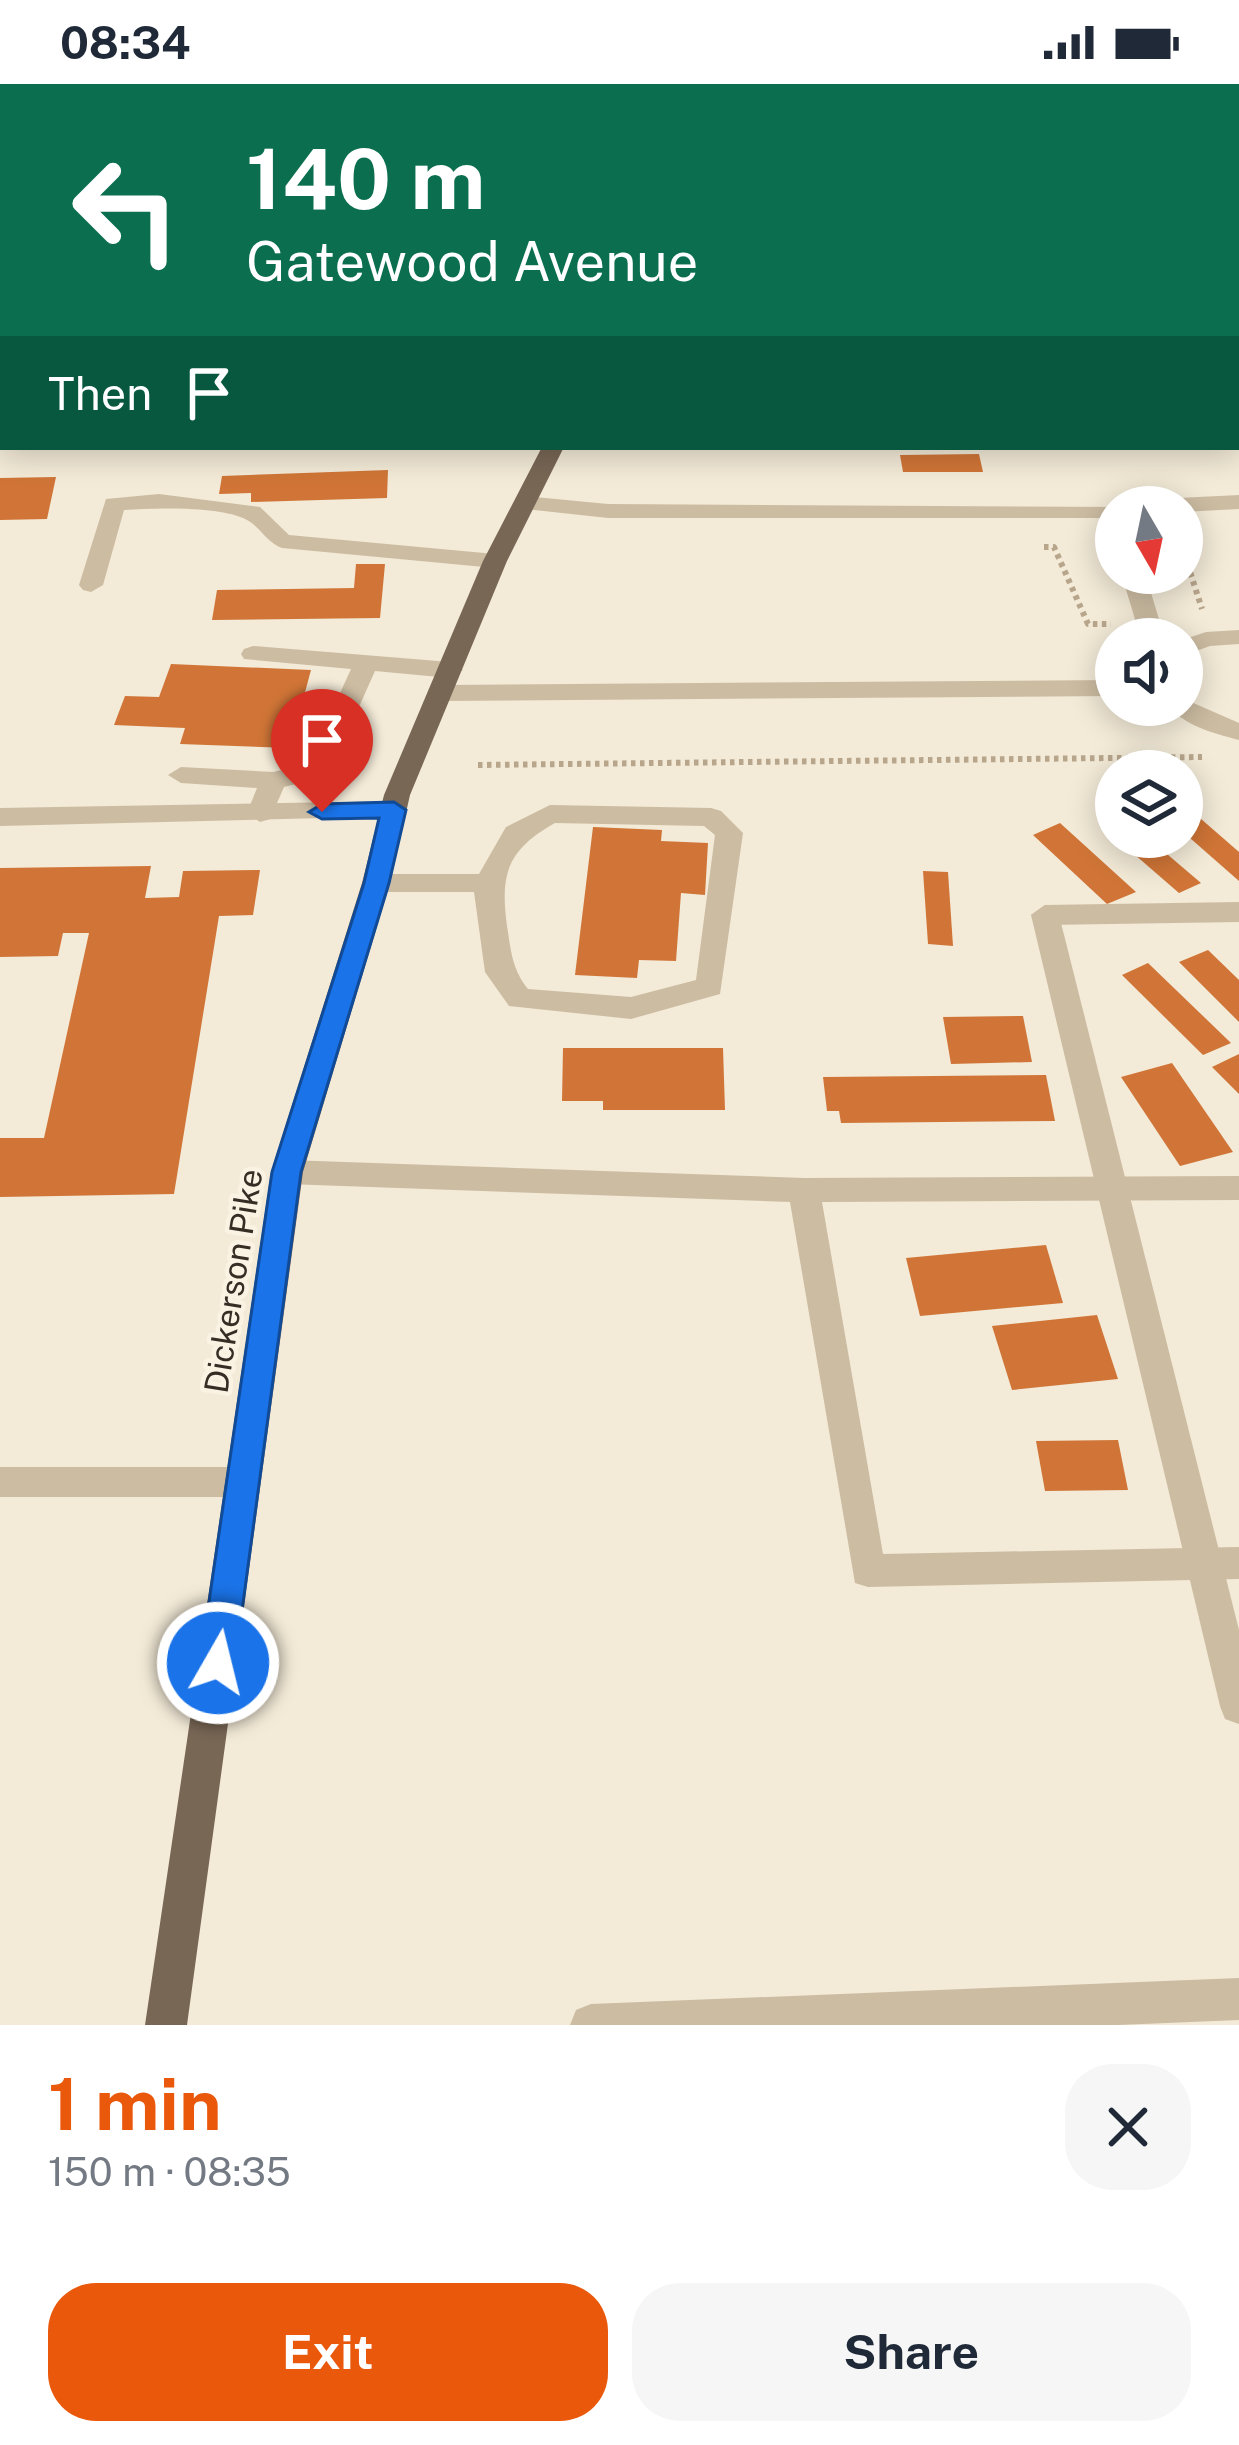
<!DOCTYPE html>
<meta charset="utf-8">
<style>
body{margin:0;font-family:"Public Sans",sans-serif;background:#f6f6f7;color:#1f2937;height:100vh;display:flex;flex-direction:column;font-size:45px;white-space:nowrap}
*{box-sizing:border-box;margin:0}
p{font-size:39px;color:#747a83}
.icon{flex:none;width:66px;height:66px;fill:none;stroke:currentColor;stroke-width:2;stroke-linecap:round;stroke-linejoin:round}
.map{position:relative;height:1941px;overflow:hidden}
.side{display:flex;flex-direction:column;background:#fff;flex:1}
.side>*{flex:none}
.hud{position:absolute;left:0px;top:0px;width:1239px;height:366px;box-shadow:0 6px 30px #0003;background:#0b6e4f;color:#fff;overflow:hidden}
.needle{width:78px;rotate:171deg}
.fabs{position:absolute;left:1095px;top:402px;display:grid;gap:24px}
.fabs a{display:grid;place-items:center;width:108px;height:108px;border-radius:50%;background:#fff;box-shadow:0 6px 30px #0003;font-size:60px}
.pin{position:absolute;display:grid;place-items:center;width:102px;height:102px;color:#fff;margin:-123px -51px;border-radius:50% 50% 50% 0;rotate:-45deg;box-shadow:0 0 12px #0007}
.pin .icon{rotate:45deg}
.me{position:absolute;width:132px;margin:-66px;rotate:8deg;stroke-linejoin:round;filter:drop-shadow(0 0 9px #0008)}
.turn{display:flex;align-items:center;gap:42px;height:252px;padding:0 48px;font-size:54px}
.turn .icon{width:156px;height:156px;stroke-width:2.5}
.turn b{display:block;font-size:84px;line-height:102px}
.then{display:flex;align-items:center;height:114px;padding:0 48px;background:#0003;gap:24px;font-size:45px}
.round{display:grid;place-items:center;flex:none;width:126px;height:126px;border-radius:48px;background:#f6f6f7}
.headline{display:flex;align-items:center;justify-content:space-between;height:204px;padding:0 48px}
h1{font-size:72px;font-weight:700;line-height:90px;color:#ea580c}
.cta{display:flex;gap:24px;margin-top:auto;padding:24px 48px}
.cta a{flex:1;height:138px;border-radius:48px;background:#ea580c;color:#fff;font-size:48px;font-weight:700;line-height:138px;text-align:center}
.cta a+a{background:#f6f6f7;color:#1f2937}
.status{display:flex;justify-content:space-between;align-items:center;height:84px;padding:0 60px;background:#fff;direction:ltr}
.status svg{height:33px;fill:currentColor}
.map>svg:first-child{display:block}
</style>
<div class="status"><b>08:34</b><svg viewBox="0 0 49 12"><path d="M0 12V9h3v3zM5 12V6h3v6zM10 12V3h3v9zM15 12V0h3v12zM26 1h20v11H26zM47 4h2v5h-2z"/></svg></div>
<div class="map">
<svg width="1239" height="1941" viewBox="0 0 1239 1941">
<rect width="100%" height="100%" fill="#f3ead7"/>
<!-- building -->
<g fill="#d07537">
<polygon points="979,370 983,388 903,388 900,371"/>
<polygon points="388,386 387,414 251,418 251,409 219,410 222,392"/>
<polygon points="56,393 47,435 0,436 0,394"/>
<polygon points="356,480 385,480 380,534 212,536 217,506 354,504"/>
<polygon points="171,580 311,586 290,664 180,660 185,644 114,641 125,612 159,613"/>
<polygon points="1185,721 1239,768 1239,797 1182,747"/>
<polygon points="1060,739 1136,808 1107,820 1033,751"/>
<polygon points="1116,739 1116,753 1147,753 1201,799 1179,809 1104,744"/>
<polygon points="593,743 662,746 661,757 708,759 705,811 681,809 676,877 639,876 637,894 575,891"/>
<polygon points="151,782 145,814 179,813 183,787 260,786 253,831 219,832 174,1110 0,1113 0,1054 44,1054 89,849 63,849 58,872 0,873 0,784"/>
<polygon points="923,787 948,788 953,862 928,860"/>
<polygon points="1208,866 1239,896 1239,938 1179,878"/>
<polygon points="1148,879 1231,959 1203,971 1122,891"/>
<polygon points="1023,932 1032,978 951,980 943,933"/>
<polygon points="563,964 723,964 725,1026 603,1026 603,1017 562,1017"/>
<polygon points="1239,970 1239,1010 1212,983"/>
<polygon points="1172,979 1233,1068 1180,1082 1121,993"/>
<polygon points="1046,991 1055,1037 841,1039 839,1027 827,1027 823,993"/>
<polygon points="1046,1161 1063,1219 920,1232 906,1174"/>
<polygon points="1097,1231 1118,1295 1012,1306 992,1242"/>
<polygon points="1118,1356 1128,1406 1045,1407 1036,1357"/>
</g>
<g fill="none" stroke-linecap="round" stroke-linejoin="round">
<!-- path -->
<g stroke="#b8a68c" stroke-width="6" stroke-dasharray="4.5 4.5" stroke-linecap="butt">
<polyline points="1044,463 1054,463 1088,540 1111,540"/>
<polyline points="1182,463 1202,525"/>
<polyline points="478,681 1202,673"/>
</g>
<!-- service -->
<g fill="#ccbca2" fill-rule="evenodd">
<polygon points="1144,0 1175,0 1177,3 1146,3"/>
<path d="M159,410L260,423L289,451L495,470L507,477L495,484L282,464C266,459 259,440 243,434C215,422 154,424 124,426L103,501L91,508L83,506L79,501L106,415Z"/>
<polygon points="1239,411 1239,425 1182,428 1182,423 1127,423 1138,416"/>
<polygon points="524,412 608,420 1123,423 1116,423 1116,441 1104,434 608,434 516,424 516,414"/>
<polygon points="1121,489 1145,489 1165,555 1141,555"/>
<polygon points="1239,546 1239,560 1210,562 1182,572 1182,556 1206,548"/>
<polygon points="253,562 450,578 463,586 450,594 375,587 328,692 284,703 270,735 260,738 247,729 257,704 181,699 168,691 181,683 273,688 308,680 351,585 244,575 241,570 244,565"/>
<polygon points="1116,596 1116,612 440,617 427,609 440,601"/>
<path d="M1182,614L1239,639V656C1213,649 1185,642 1167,621H1182Z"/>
<path d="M550,721L711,724L721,727L743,749L720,910L631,935L509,922L485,888L474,808H376L362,799L376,790H479L506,743ZM555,739L704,742L715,751L696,896L631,913L528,905C512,885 511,867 507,842C500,790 507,766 555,739Z"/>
<polygon points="1239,818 1239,838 1045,841 1031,831 1045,821"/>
<polygon points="287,1076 804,1094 1239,1092 1239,1116 822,1118 883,1470 1239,1463 1239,1495 868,1503 855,1499 790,1118 287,1100 276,1097 271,1088 276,1079"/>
<polygon points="0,1383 243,1383 256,1387 261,1398 256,1409 243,1413 0,1413"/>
<polygon points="1239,1894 1239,1936 1118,1941 570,1941 576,1926 591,1920"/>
</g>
<!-- minor -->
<g fill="#ccbca2" fill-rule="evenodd">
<polygon points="394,717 403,720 407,726 403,732 0,742 0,724"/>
<polygon points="1045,821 1059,831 1239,1546 1239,1640 1225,1635 1220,1622 1031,831"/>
</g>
<!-- primary -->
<g fill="#796755" fill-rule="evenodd">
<polygon points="730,0 748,0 729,3"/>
<polygon points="542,363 564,363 507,477 410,711 390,799 303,1088 187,1941 145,1941 271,1088 362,799 384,711 483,477"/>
</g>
</g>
<!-- route -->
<polygon fill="#1a73e8" stroke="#114b97" stroke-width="3" points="394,718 406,726 389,799 301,1088 235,1579 230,1590 218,1595 205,1590 200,1579 272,1088 364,799 379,734 322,735 309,728 322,720"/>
<g text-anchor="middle" stroke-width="9" stroke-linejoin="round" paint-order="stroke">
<!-- street labels -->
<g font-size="33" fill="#362d25" stroke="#faf3e3">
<text transform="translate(233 1197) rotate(-81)" y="12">Dickerson Pike</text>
</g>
</g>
</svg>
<div class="fabs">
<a><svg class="needle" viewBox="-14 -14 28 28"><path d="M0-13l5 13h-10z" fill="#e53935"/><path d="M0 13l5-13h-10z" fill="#747a83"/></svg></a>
<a><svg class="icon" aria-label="sound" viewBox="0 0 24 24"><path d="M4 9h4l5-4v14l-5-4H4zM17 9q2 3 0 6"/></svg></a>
<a><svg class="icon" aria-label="layers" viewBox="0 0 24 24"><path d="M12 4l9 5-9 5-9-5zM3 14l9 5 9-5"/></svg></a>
</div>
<div class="pin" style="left:322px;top:728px;background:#d93025"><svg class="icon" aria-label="arrive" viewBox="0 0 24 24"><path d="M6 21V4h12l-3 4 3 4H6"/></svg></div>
<svg class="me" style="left:218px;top:1579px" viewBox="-20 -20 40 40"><circle r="17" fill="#1a73e8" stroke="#fff" stroke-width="3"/><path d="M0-11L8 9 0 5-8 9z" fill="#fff"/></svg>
<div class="hud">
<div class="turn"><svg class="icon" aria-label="left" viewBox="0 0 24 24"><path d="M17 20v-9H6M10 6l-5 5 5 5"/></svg><div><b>140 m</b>Gatewood Avenue</div></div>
<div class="then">Then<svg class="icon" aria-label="arrive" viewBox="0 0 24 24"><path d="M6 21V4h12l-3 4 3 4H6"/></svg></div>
</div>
</div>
<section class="side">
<div class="headline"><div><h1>1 min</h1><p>150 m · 08:35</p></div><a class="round"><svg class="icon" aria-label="close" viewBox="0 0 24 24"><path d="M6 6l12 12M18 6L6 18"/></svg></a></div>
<div class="cta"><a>Exit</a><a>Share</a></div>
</section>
